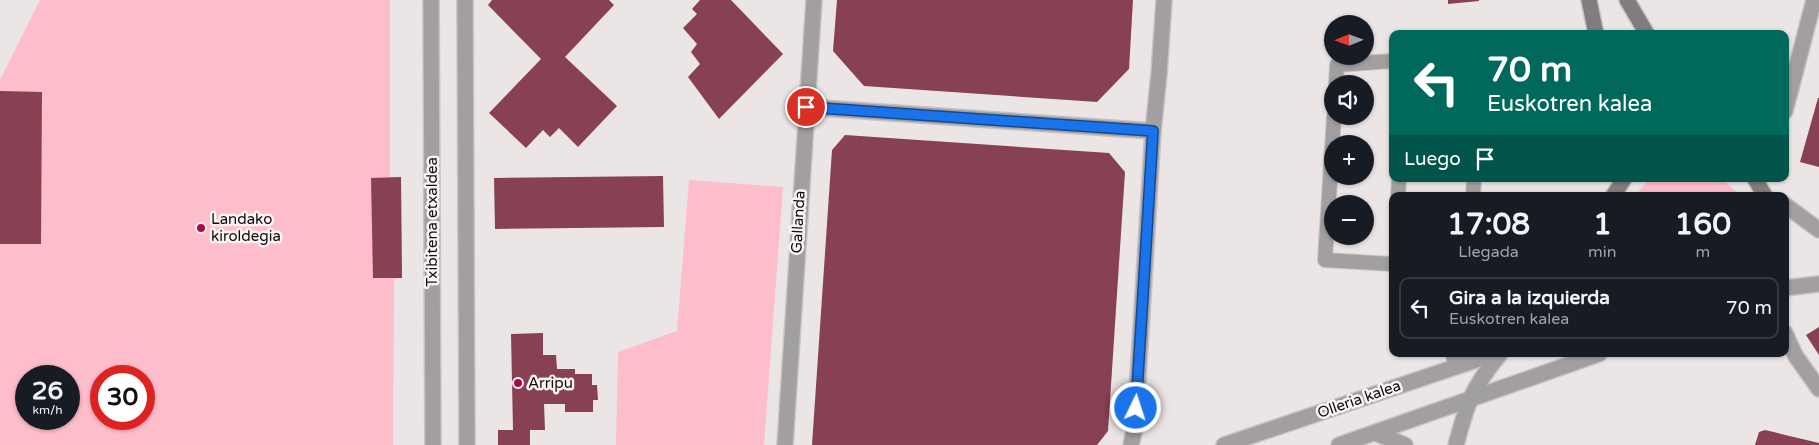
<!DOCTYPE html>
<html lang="es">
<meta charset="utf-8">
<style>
body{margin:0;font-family:"Varela Round",sans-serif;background:#20242c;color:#f1f3f6;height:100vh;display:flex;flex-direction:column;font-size:19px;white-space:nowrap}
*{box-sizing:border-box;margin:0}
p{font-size:16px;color:#9ea1a6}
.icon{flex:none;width:28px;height:28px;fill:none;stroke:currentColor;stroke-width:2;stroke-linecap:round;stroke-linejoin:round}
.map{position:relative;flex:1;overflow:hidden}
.panel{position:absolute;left:1389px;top:192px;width:400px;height:165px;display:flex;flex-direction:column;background:#171b24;border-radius:10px;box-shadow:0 1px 4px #0004}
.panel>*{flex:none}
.hud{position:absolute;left:1389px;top:30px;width:400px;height:152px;border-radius:10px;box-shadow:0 1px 4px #0004;background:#00695c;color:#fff;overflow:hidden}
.needle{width:32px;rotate:269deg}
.tools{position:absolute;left:1324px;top:15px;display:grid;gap:10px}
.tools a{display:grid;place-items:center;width:50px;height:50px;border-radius:50%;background:#171b24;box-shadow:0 1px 4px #0004;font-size:25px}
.speed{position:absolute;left:15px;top:365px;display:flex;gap:10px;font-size:25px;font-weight:700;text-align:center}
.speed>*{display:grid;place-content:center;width:65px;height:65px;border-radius:50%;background:#171b24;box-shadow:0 1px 4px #0004;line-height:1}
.speed small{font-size:12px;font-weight:400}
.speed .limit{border:8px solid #d22;background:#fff;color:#111}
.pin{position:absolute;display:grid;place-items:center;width:42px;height:42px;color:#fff;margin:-21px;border:2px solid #fff;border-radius:50%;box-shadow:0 1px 5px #0007}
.me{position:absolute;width:55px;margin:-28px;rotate:4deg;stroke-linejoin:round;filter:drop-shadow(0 0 4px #0008)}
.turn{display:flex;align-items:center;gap:18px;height:105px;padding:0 15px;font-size:22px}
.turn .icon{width:65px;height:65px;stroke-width:2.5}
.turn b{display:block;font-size:35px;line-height:42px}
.then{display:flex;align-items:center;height:48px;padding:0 15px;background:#0003;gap:10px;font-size:19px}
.eta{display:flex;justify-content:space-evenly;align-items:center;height:85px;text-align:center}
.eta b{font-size:30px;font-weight:700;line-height:35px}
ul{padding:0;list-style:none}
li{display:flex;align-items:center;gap:15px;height:62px;margin:0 10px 8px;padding:0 5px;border:2px solid #363941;border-radius:10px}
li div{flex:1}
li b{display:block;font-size:19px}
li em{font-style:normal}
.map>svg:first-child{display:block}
</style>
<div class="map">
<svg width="1819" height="445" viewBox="0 0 1819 445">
<rect width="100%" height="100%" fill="#ece5e6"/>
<!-- green -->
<g fill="#febdca" fill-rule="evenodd">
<path d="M40,0H390V177H401L402,278L394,279L393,445H0V80ZM26,376H69V419H26ZM101,376H144V419H101Z"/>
<polygon points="1652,179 1723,179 1740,196 1635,196 1645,184"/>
<polygon points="689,180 783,187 764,445 616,445 618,352 677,331"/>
</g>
<!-- building -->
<g fill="#874153">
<polygon points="492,0 609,0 614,5 565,57 617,106 578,147 559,128 550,137 543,130 526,148 489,113 541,59 488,5"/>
<polygon points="700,0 731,0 783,54 719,119 688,77 700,64 691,52 697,44 683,28 697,14 692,9"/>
<polygon points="837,0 1133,0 1129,69 1097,102 864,86 833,51"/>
<polygon points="1448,0 1479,0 1479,1 1448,4"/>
<polygon points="0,91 42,92 41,244 0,244"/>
<polygon points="1818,98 1819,98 1819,167 1800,162"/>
<polygon points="845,135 1109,153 1125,172 1108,431 1097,445 812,445 832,150"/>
<polygon points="663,176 664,227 495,229 494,178"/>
<polygon points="401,177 402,278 373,278 371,178"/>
<polygon points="1819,327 1819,355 1806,335"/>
<polygon points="543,333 543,355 556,355 557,369 575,369 575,374 592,374 592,385 597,385 598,400 593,400 593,412 565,412 565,404 544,404 545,430 530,430 530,445 498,445 498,430 513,430 511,334"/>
<polygon points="1765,430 1819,443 1819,445 1755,445 1759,432"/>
</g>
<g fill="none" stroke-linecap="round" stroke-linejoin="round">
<!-- service casing -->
<g stroke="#c9c2c3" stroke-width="16">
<g id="service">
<polyline points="1336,84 1337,65 1392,61"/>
<polyline points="1334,116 1325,260 1392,264"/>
<polyline points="1398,196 1399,179"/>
<polyline points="1473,196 1474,179"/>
<polyline points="1453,354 1455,367"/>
</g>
</g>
<!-- pedestrian casing -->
<g stroke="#c9c2c3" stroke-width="18">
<polyline id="pedestrian" points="1785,111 1814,0"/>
</g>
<!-- minor casing -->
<g stroke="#c9c2c3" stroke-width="18">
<g id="minor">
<polyline points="431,0 433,445"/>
<polyline points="465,0 467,445"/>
<polyline points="807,107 1153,131"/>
<polyline points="1785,205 1819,230"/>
<polyline points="1785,288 1819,284"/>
<polyline points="1785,333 1795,355 1819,389"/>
<polyline points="1375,433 1405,445"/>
<polyline points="785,445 814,0"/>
<polyline points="1131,445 1135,427 1153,131 1159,74 1164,0"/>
<polyline points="1224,445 1494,354"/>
<polyline points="1339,445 1599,354"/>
<path d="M1456,445C1467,403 1472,388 1500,354"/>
</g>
</g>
<!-- secondary casing -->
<g stroke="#c9c2c3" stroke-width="18">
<g id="secondary">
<polyline points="1589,0 1596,34"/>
<polyline points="1627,0 1647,34"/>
<polyline points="1755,179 1765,196"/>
<polyline points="1613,196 1624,179"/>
</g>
</g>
<!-- service -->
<use href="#service" stroke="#a29fa0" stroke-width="14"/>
<!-- pedestrian -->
<use href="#pedestrian" stroke="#a29fa0" stroke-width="15"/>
<!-- minor -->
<use href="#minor" stroke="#a29fa0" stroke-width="15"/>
<!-- secondary -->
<use href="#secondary" stroke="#817c7d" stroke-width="15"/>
</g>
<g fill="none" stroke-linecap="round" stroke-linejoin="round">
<!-- route casing -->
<g stroke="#114b97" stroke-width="12">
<polyline id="route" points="806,107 1153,131 1136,408"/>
</g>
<!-- route -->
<use href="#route" stroke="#1a73e8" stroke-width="9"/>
</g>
<!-- markers -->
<g fill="#a30d4c" stroke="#faf2f3" stroke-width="2">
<circle cx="201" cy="228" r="5"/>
<circle cx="518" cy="383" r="5"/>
</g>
<g text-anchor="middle" stroke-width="5" stroke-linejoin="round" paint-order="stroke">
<!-- poi labels -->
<g font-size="15" fill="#0f0d0d" stroke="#faf2f3" text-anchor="start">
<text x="211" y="224">Landako<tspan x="211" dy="17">kiroldegia</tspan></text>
<text x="528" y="388">Arripu</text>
</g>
<!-- street labels -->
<g font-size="15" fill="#0f0d0d" stroke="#faf2f3">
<text transform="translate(432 222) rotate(-90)" y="5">Txibitena etxaldea</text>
<text transform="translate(798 222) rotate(-87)" y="5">Gallanda</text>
<text transform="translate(1359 399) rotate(-19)" y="5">Olleria kalea</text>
</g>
</g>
</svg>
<div class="tools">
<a><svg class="needle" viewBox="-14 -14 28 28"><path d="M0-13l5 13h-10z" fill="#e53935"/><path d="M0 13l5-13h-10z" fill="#9ea1a6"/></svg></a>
<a><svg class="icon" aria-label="sound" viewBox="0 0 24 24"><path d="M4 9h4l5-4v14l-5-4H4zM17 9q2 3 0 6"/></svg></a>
<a>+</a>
<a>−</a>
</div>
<div class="speed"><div>26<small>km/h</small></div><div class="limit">30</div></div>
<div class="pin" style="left:806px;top:107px;background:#d93025"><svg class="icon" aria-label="arrive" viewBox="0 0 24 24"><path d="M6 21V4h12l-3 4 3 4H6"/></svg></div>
<svg class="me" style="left:1136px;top:408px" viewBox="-20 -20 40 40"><circle r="17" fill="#1a73e8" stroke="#fff" stroke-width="3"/><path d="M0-11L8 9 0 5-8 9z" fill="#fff"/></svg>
<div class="hud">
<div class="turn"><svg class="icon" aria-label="left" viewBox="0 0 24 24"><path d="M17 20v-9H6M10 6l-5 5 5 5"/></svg><div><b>70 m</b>Euskotren kalea</div></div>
<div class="then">Luego<svg class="icon" aria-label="arrive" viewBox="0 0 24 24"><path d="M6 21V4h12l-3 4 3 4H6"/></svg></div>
</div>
<section class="panel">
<div class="eta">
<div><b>17:08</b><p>Llegada</p></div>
<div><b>1</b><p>min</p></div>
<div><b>160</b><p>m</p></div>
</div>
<ul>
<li><svg class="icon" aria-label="left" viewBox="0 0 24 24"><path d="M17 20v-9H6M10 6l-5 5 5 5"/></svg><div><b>Gira a la izquierda</b><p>Euskotren kalea</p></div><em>70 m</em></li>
</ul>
</section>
</div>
